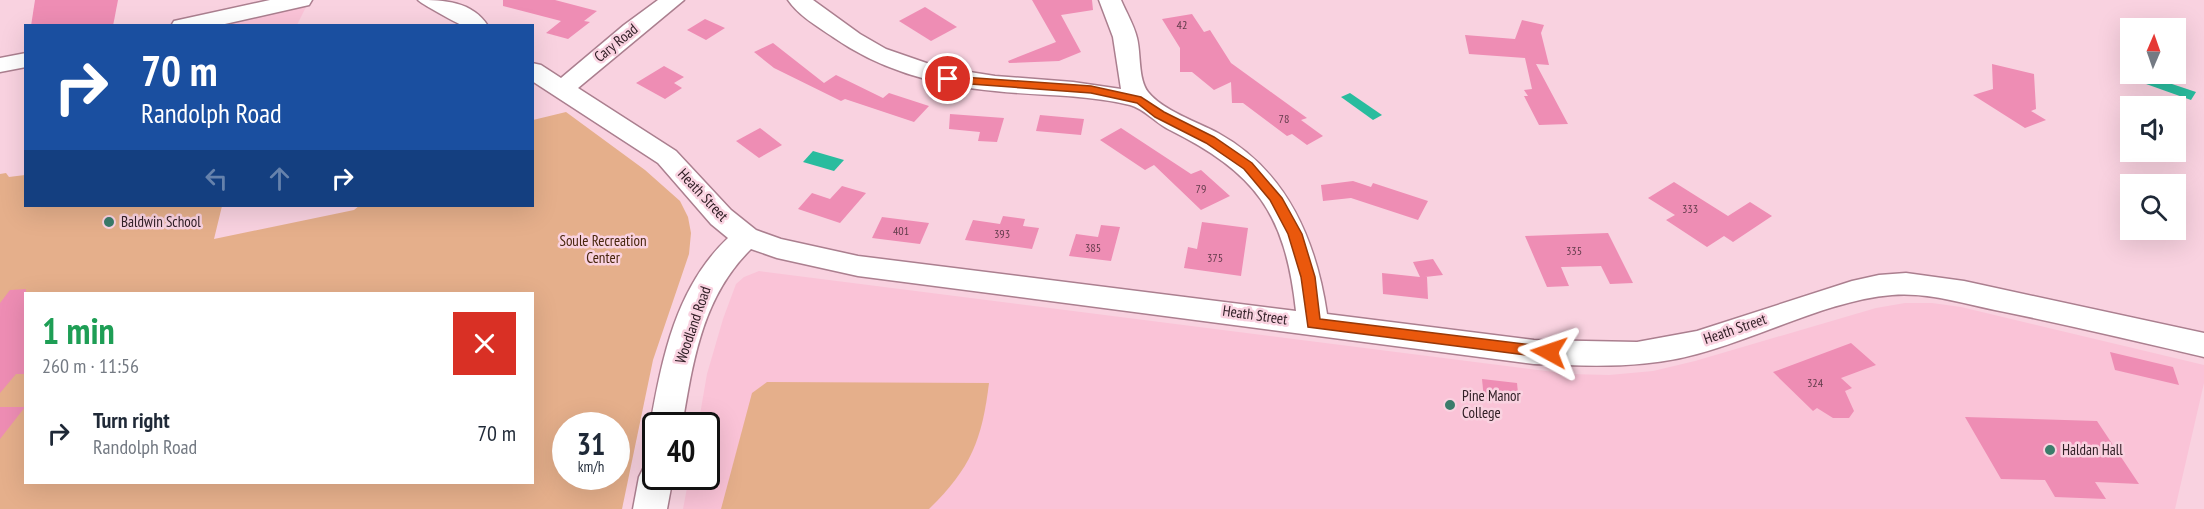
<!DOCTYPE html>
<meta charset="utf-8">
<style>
body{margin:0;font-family:"PT Sans Narrow",sans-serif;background:#f6f6f7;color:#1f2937;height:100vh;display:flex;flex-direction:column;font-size:22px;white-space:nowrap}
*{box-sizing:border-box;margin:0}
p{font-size:20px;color:#747a83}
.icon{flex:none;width:33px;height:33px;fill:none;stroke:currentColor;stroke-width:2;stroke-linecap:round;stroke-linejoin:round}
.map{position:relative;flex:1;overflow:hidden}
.panel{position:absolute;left:24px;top:292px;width:510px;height:192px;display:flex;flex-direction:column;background:#fff;border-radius:0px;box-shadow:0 6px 24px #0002}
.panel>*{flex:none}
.banner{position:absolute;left:24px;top:24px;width:510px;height:183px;border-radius:0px;box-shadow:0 6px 24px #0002;background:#1a4fa0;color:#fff;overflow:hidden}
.needle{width:39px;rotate:2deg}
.tools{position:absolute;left:2120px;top:18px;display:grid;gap:12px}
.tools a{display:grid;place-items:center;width:66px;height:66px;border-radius:0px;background:#fff;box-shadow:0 6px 24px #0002;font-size:30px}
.speed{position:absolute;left:552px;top:412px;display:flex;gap:12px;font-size:30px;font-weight:700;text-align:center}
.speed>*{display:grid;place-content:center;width:78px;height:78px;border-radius:50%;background:#fff;box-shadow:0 6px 24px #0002;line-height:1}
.speed small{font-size:15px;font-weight:400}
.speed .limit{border:3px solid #111;border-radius:9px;background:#fff;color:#111}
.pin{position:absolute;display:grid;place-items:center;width:51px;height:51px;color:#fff;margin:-26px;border:3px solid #fff;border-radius:50%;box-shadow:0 2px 6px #0007}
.me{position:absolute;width:66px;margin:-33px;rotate:275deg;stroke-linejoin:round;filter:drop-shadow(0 0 4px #0008)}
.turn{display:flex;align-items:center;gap:21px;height:126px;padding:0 18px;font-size:27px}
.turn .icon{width:78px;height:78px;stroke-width:2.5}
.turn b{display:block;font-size:42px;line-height:51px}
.lanes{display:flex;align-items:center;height:57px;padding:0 18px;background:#0003;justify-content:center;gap:30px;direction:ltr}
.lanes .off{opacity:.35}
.round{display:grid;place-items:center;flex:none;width:63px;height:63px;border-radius:0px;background:#f6f6f7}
.headline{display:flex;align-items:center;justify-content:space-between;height:102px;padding:0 18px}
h1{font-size:36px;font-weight:700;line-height:45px;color:#1e9e55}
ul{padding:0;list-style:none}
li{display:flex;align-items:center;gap:18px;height:78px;padding:0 18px}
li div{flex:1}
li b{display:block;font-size:22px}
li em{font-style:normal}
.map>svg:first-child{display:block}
</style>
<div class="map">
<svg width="2204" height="509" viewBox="0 0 2204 509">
<rect width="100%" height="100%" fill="#f9d2e0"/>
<!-- built -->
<g fill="#fac3d7">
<polygon points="306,7 297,25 221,26 230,23"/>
<polygon points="759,271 1570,374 1609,375 1653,371 1695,361 1876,308 1905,303 1932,303 1961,307 2204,365 2204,383 2175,509 683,509 689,477 706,477 706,426 698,426 707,374 723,319 736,284 744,277"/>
</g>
<!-- green -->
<g fill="#e5af8b" fill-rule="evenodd">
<path d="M566,112L645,170L680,201L688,217L691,233L689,254L653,360L622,509H0V174L6,173L9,177L25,175L26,206H222L214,239L354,210L359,206H532L533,120ZM26,294H532V483H26ZM566,426H616V477H566Z"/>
<path d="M767,382L989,383C982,440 971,468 929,509H721L752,393Z"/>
</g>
<!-- water -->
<g fill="#29bc9e">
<polygon points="2136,74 2142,74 2196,92 2191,100 2132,79"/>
<polygon points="1350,93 1382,115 1373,120 1341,97"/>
<polygon points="813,151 844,160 834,171 803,162"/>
</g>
<!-- building -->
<g fill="#ee8db4">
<polygon points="35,0 118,0 113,26 31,26"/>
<polygon points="503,0 555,0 597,11 584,21 590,22 568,39 546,33 561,21 503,6"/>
<polygon points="1032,0 1092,0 1093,10 1061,15 1081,52 1059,61 1009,63 1008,61 1056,42"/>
<polygon points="925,7 957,27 931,41 899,21"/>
<polygon points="1192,14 1204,32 1210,30 1231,63 1307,118 1301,120 1323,136 1307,145 1292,134 1287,136 1243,103 1232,103 1231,82 1214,90 1192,72 1180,72 1180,48 1162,19"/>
<polygon points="705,19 725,28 706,40 687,30"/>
<polygon points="1522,20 1544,25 1541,33 1549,65 1536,64 1568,124 1539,125 1524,96 1528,96 1524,90 1532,89 1525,58 1469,54 1465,35 1515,39"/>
<polygon points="773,43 824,83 836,75 883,98 889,93 929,106 914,122 845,99 841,101 774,68 754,52"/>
<polygon points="1992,64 2034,74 2036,109 2031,111 2046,120 2025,128 1973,95 1993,89"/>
<polygon points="664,66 684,77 674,83 682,88 665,99 636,83"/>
<polygon points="950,114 1004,118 997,142 978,141 980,132 949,129"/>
<polygon points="1040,115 1084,119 1081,135 1036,131"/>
<polygon points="760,128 782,145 759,158 736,141"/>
<polygon points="1121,128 1191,174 1201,170 1230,196 1201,210 1154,165 1145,170 1100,140"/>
<polygon points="1353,181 1371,187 1373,183 1428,201 1418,220 1351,198 1323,201 1321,185"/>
<polygon points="1674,182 1728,216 1750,202 1772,216 1733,242 1724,236 1707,247 1666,220 1675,215 1648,198"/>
<polygon points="842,186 866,193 840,223 798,209 812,193 830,199"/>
<polygon points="1003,216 1025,219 1023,226 1039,228 1032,249 965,240 973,220 1000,224"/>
<polygon points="882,217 929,223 920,244 872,238"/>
<polygon points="1202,222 1248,228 1241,276 1184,268 1188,247 1197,249"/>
<polygon points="1101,225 1120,227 1111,261 1069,256 1076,234 1098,237"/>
<polygon points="1608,233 1633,283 1610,284 1601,266 1561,267 1569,286 1547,287 1525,236"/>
<polygon points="1433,259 1443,275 1425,277 1427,277 1428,299 1383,294 1382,273 1420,277 1413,262"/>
<polygon points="26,289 26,374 16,374 0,393 0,303 10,290"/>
<polygon points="1851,343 1876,365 1841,378 1852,388 1845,391 1854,411 1849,418 1833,418 1817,408 1813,411 1773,372"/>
<polygon points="2110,352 2173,367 2179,385 2115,370"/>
<polygon points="1482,379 1517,383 1519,403 1484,399"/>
<polygon points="0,407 25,407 0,439"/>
<polygon points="1965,417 2097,421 2139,484 2095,482 2106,499 2055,497 2045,480 2001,479"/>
</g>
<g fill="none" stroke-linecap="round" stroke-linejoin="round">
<!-- minor casing -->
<g stroke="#ab7f8f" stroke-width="3">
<g id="minor">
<polygon points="270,0 312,0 309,5 216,26 171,26 174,21"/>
<path d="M418,0C444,0 472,1 488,26C480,26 472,26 464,26C460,25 420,3 418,0Z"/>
<path d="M658,0H684L578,88L676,151L731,210L756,230L781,239L858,256L1296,311C1285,212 1256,173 1168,129C1156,123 1143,108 1130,105C1086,94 1040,96 995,91C938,86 880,70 833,37C818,27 798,15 788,0H813L860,34L886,49L938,67L995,76L1073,82L1121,89L1113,37L1099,0H1121C1126,12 1134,25 1137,38C1141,54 1138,79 1148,92C1162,110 1197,122 1218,133C1287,171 1316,240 1327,314L1534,340L1637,342L1697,331L1852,281L1879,275L1906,273L1964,281L2204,333V357C2135,341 2065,324 1995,310C1962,303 1927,292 1892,295C1829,300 1759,338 1697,354C1643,369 1589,366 1534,364L858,276L777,258L751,249C702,297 693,361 682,426H656V436L650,426C662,358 676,287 728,238L711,224L658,163L532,81V63L541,65L561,78L624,25Z"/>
<polygon points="26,53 26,67 0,72 0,58"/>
<polygon points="656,463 656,477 673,477 667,509 633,509 639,477 644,467"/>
</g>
</g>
<!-- minor -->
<use href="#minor" fill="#fff" fill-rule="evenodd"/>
</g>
<!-- route -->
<polygon fill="#ea580c" stroke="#983908" stroke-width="1.5" points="948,76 1091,86 1141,97 1164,112 1214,137 1252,163 1282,198 1302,234 1315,277 1320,319 1549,347 1554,349 1556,352 1554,356 1549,358 1308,327 1301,277 1288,234 1270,200 1244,169 1206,143 1155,117 1137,103 1091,93 944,82 944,77"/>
<!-- markers -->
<g fill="#3b7c6b" stroke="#f9d2e0" stroke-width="2">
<circle cx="109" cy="222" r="6"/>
<circle cx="1450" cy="405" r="6"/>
<circle cx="2050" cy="450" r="6"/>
</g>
<g text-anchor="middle" stroke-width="5" stroke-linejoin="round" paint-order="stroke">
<!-- number labels -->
<g font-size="12" fill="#613b4a">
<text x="1182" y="29">42</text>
<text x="1284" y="123">78</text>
<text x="1201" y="193">79</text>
<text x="1690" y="213">333</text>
<text x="901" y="235">401</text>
<text x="1002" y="238">393</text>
<text x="1093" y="252">385</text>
<text x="1574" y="255">335</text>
<text x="1215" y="262">375</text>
<text x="1815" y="387">324</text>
</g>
<!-- street labels -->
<g font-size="15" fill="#322027" stroke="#f9d2e0">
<text transform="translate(616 43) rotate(-39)" y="5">Cary Road</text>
<text transform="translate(703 195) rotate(47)" y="5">Heath Street</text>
<text transform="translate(1255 315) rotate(8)" y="5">Heath Street</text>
<text transform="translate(693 325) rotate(-71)" y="5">Woodland Road</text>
<text transform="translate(1735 329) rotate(-19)" y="5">Heath Street</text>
</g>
<!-- poi labels -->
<g font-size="15" fill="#322027" stroke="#f9d2e0" text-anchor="start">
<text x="121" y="227">Baldwin School</text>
<text x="1462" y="401">Pine Manor<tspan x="1462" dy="17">College</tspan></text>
<text x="2062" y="455">Haldan Hall</text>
</g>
<!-- park labels -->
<g font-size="15" fill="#47250c" stroke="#f9d2e0">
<text x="603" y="246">Soule Recreation<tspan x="603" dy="17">Center</tspan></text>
</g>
</g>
</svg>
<div class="tools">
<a><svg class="needle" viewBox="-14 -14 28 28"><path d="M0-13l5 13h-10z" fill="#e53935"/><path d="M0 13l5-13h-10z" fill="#747a83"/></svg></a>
<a><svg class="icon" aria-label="sound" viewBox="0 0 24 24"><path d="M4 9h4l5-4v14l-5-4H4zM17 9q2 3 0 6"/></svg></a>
<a><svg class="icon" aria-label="search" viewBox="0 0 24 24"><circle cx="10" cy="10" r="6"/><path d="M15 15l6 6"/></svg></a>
</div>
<div class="speed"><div>31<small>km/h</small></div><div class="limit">40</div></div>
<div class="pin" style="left:948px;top:79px;background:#d93025"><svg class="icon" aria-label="arrive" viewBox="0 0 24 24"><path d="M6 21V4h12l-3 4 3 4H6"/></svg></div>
<svg class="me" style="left:1549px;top:352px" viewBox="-20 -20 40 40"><path d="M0-17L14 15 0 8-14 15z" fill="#ea580c" stroke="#fff" stroke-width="4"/></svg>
<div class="banner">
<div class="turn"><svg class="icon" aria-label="right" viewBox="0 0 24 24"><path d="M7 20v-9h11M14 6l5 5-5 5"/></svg><div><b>70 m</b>Randolph Road</div></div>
<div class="lanes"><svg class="icon off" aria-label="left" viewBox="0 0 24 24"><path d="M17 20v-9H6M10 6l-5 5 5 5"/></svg><svg class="icon off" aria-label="ahead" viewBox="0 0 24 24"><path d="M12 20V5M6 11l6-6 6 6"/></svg><svg class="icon" aria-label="right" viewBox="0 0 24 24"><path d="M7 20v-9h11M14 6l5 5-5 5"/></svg></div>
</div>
<section class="panel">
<div class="headline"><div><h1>1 min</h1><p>260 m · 11:56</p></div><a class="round" style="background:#d93025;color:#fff"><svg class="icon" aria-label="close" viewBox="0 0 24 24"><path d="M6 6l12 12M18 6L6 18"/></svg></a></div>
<ul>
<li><svg class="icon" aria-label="right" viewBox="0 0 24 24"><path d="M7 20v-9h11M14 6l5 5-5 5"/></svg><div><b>Turn right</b><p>Randolph Road</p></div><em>70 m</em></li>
</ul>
</section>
</div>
